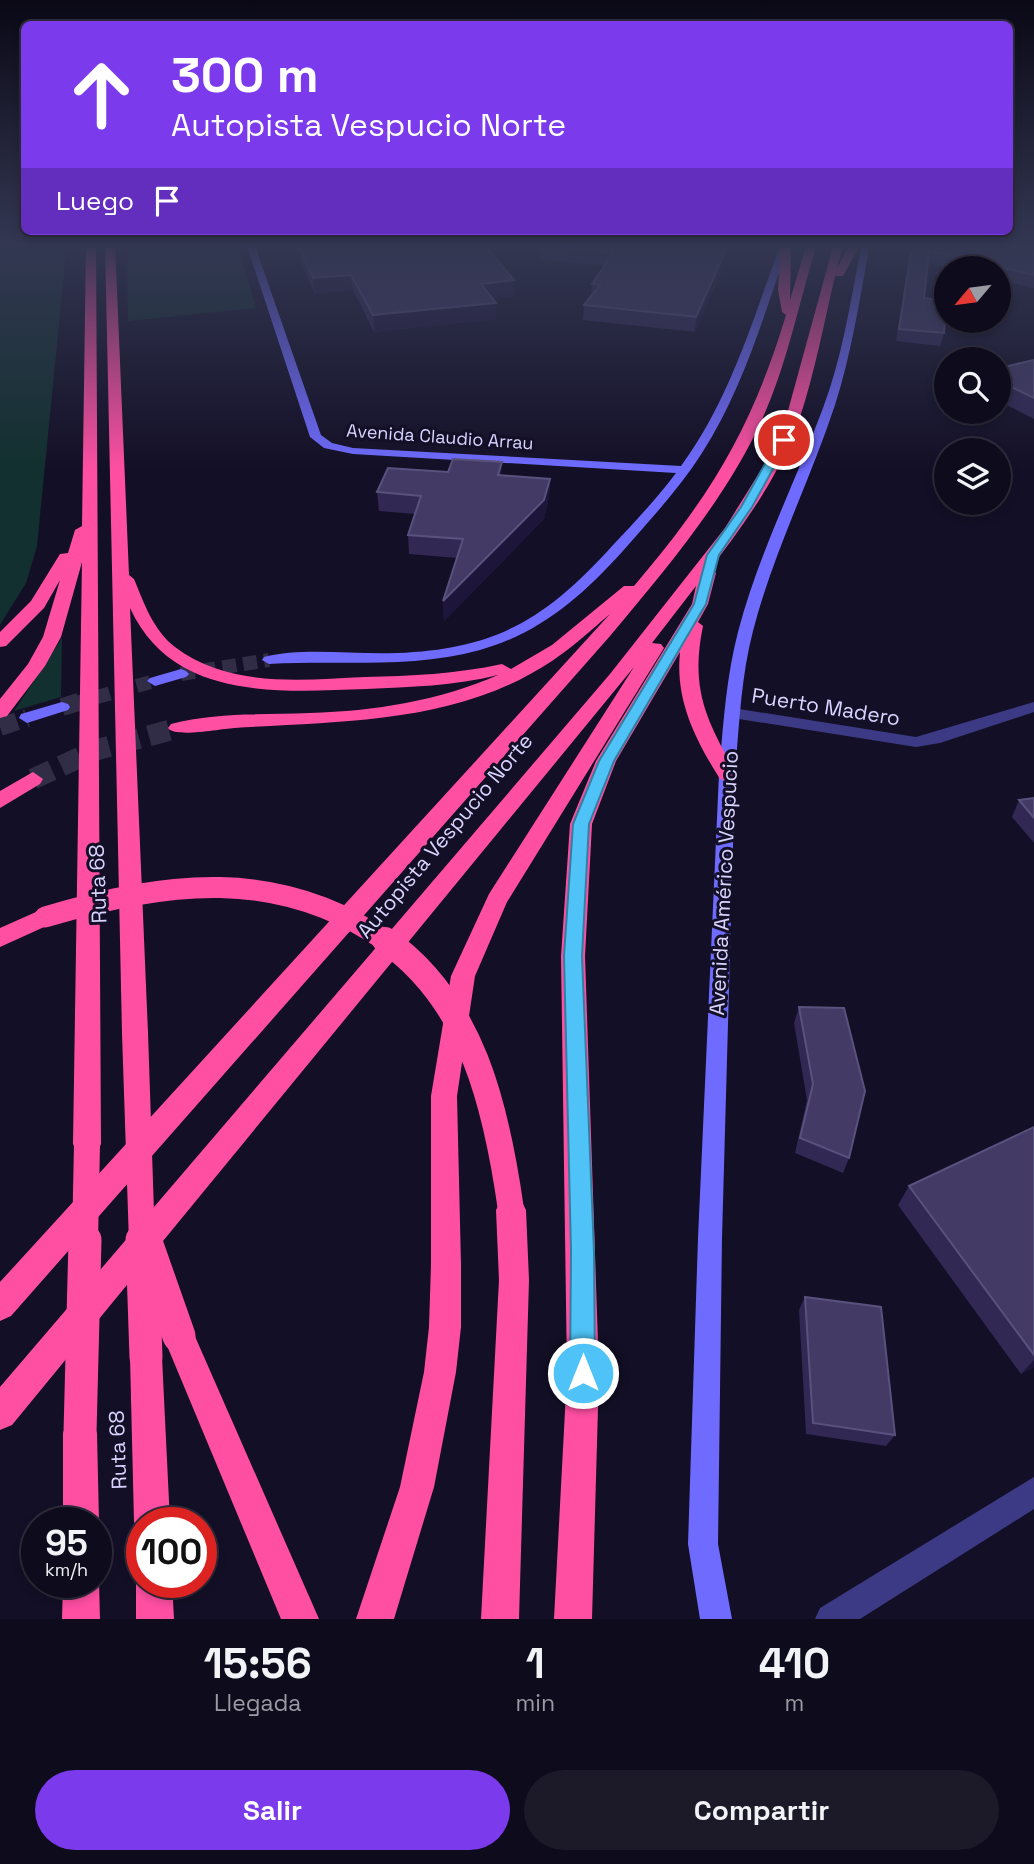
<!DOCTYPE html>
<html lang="es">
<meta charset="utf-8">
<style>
body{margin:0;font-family:"Space Grotesk",sans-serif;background:#1c1929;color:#f1f3f6;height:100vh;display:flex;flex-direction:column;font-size:26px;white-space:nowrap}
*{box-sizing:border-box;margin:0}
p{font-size:23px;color:#9b9ba3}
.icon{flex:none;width:38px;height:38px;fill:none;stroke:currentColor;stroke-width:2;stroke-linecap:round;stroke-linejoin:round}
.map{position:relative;height:1619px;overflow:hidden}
.sheet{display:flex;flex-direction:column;background:#0e0b1c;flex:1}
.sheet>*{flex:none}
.top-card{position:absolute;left:21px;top:21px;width:992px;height:214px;border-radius:10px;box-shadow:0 4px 10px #0003,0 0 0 2px #2e2b3b;background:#7c3aed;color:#fff;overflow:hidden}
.needle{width:46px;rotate:241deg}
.controls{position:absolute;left:934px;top:256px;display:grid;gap:14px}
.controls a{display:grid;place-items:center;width:77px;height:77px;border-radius:50%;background:#0e0b1c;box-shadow:0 4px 10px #0003,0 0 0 2px #2e2b3b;font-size:35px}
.speed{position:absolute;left:21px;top:1507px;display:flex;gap:14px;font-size:35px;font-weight:700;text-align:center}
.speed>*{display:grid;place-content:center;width:91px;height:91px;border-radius:50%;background:#0e0b1c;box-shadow:0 4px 10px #0003,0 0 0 2px #2e2b3b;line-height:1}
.speed small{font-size:18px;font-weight:400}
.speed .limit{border:10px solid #d22;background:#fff;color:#111}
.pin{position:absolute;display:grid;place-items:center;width:60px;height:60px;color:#fff;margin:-30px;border:4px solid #fff;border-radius:50%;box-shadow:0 2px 7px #0007}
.me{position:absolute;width:77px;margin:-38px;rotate:0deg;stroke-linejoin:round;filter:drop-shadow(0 0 5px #0008)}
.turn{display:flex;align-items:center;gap:24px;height:147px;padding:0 35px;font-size:32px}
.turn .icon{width:91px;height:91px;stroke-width:2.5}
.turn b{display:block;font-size:49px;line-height:60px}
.then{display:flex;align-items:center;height:66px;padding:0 35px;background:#0003;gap:14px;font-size:26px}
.eta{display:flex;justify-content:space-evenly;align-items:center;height:119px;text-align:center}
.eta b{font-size:42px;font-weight:600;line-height:49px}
.primary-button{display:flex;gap:14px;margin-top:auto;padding:14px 35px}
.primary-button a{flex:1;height:80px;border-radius:42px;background:#7c3aed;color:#fff;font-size:28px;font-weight:600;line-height:80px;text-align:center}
.primary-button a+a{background:#1c1929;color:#f1f3f6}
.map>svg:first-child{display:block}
</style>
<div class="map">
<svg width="1034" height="1619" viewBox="0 0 1034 1619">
<rect width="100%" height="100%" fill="#130f26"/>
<!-- green -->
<g fill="#12302f">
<polygon points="0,243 67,243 37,546 26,583 0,625"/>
<polygon points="127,243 237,243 256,308 128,321"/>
<polygon points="62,638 61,697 14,711"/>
</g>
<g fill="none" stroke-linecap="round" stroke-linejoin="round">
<!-- secondary-tunnel-far1 -->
<g stroke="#312d47" stroke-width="14" stroke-dasharray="14 7" stroke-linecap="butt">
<polyline points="181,674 269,660"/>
<polyline points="76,703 155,681"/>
</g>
<!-- secondary-tunnel -->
<g stroke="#312d47" stroke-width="18" stroke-dasharray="18 9" stroke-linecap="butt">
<polyline points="62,707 82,701"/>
<polyline points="0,727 27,718"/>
</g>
<!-- highway-tunnel -->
<polyline stroke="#312d47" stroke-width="21" stroke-dasharray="21 10" stroke-linecap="butt" points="33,779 96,750 178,728"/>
<!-- street -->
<g fill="#3d3a85" fill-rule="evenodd">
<polygon points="1034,702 1034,712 940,743 916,747 733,718 725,713 733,708 916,737"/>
<polygon points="1034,1477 1034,1509 860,1619 815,1619 820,1608"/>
</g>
<!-- secondary -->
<g fill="#6f6bff" fill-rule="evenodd">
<path d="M246,243H254L321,435L332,443L353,448L681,466C730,400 753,319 781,243H789C764,315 743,389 702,453C679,489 650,520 622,552C581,597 540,633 480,650C412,669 339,660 269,664L262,660L264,657C303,647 355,655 397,653C498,649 547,618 613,545C635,522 657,498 676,473L353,454L324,448L310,437Z"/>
<path d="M862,243H870C860,297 852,352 835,405C810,481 773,553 753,631C741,677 739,727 735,774L722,1238L718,1544L732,1619H700L688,1544L698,1238L719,774C723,727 726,678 738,632C758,555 795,483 823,408C843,355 851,298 862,243Z"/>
<polygon points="181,669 186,671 189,674 186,677 155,686 147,681 150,678"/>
<polygon points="62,702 68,704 70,707 68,710 27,723 19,718 21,714"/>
</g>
<!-- highway -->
<g fill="#ff4fa3" fill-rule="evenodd">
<polygon points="86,243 96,243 101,1144 97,1153 87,1157 77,1153 73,1144 82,562 61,637 45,666 7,716 0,718 0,699 28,664 43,637 60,580 44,608 6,646 0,647 0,632 31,601 60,554 68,553 75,530 82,526"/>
<path d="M105,243H115L129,575L134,579C144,603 153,630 175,647C229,688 301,680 365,677C411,676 456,674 502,664L511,669L552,645L624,586H634C710,497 752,428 786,315L782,312L778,290L781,243H791L790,300L807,243H817C799,303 787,365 761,422C724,501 666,569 610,636L11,1316L0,1321V1282L610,614C591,630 573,647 552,661C457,724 343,721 234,728C220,729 175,738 168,728L171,724C216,712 265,715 310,713C375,711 438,701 498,675C454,686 410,687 366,689C279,692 173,701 130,608L148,1033L144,1041L135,1044L126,1041L122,1033Z"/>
<path d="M834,243H844L837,268L851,243H861L843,276H835C824,323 815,371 800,417C782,472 745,523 710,569L716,573L708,604L698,622L703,626C690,688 706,721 737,774L727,781L720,779C695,739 675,700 680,652L616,761L592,824L585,956L599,1373L592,1619H554L567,1373L561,956L570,824L596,761L692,604L696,586L652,643L661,644L664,648L507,902L475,976L457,1096L461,1265V1327L456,1372L434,1487L394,1619H356L400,1487L424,1372L429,1327L431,1265V1096L451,976L489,894L634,667L12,1425L0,1430V1387L610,674L725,528L766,462L786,418Z"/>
<polygon points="33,772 43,779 40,784 0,808 0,791"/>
<polygon points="45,908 53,911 57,917 53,923 0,947 0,928"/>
<polygon points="511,1196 521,1200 526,1210 529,1280 519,1619 481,1619 499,1280 496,1210 501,1200"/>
<polygon points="179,1320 190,1325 319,1619 281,1619 163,1336 168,1325"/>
<polygon points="146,1341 157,1346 162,1357 170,1522 142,1522 142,1536 134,1522 130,1357 135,1346"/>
<polygon points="80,1416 92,1421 97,1433 99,1522 96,1528 96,1522 63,1522 63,1433 68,1421"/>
<polygon points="141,1569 142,1582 172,1582 174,1619 136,1619 136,1582"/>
<polygon points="96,1574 99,1582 100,1619 62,1619 63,1582 96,1582"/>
</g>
<!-- highway-bridge-far2 -->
<path stroke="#ff4fa3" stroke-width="21" d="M45,917C165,881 279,866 387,942"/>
<!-- highway-bridge-far1 -->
<g stroke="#ff4fa3" stroke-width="26">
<path d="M385,940C473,1001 497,1110 511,1210"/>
<polyline points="135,1033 142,1242"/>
<polyline points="85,1242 87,1144"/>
</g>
<!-- highway-bridge -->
<g stroke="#ff4fa3" stroke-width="33">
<polyline points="142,1240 146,1357"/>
<polyline points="147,1245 179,1336"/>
<polyline points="80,1433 85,1240"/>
</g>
</g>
<!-- wall -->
<g fill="#312854">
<polygon points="337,243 468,243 471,247 514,280 514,296 492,298 496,319 374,332 353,290 315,294 301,263 299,248 337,245"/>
<polygon points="918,243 1034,243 1034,288 999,280 999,268 948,268 928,263 924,298 944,333 940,346 896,341 908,264 911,253 916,250"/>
<polygon points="539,245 729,254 695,332 583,320 584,305 591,296 592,284 605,266 539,259"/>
<polygon points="1034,360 1034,419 999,401 999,368"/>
<polygon points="502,476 550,479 549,497 544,519 444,621 443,601 457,558 409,554 408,535 415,514 379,511 377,492"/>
<polygon points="1034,798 1034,843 1012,817 1019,800"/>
<polygon points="799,1007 849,1158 843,1173 795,1153 807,1100 794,1023"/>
<polygon points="1034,1127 1034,1367 1021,1374 898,1205 909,1186"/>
<polygon points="805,1297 895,1435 886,1446 806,1434 799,1310"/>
</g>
<!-- shaded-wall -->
<g fill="#1d163a">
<polygon points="729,243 730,243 729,254 695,332 696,317"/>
<polygon points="351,275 353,290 315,294 313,278"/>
<polygon points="514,280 514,296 481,299 481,284"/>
<polygon points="496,303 496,319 374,332 373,315"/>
<polygon points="502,462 502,480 498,475"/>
<polygon points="550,479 549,497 544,519 444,621 443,601"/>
<polygon points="1034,1360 1034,1367 1021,1374"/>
</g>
<!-- building -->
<g fill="#433a66" stroke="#5a527e" stroke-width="2">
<polygon points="343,243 468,243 471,247 484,245 514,280 481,284 496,303 373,315 351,275 313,278 299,248 344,244"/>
<polygon points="541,243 729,243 696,317 584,305 600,285 592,284 614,252 539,245"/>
<polygon points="930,243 1034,243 1034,275 929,251 924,298 946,301 944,333 899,329 911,253"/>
<polygon points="1034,360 1034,398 999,381 999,368"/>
<polygon points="453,459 502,462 498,475 550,479 544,500 443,601 463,539 408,535 421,496 377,492 388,468 448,472"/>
<polygon points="1034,798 1034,818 1019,800"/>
<polygon points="799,1007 844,1008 865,1091 849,1158 800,1138 813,1084"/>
<polygon points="1034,1127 1034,1355 909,1186"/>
<polygon points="805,1297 881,1307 895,1435 813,1423"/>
</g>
<!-- sky -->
<linearGradient id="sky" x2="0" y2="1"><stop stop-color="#0a0815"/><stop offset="0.52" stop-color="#333752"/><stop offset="1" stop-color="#333752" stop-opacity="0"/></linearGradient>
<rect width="1034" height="470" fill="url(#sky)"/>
<!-- route -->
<polygon fill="#4fc3f7" stroke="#337fa1" stroke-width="2" points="780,437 789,440 752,507 719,555 706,604 614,761 589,824 582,956 594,1252 595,1373 591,1382 583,1386 574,1382 570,1373 571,1252 564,956 573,824 599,761 694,604 707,555 741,507"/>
<g text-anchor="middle" stroke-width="6" stroke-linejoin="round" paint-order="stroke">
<!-- far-street labels -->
<g font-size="18" fill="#d9d4ff" stroke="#130f26">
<text transform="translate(440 437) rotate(4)" y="6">Avenida Claudio Arrau</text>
</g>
<!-- street labels -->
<g font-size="21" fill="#d9d4ff" stroke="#130f26">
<text transform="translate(826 707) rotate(9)" y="7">Puerto Madero</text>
<text transform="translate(445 836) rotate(-50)" y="7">Autopista Vespucio Norte</text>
<text transform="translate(724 883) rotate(-87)" y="7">Avenida Américo Vespucio</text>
<text transform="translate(98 884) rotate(-92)" y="7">Ruta 68</text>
<text transform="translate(118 1450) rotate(-92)" y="7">Ruta 68</text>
</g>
</g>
</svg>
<div class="controls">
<a><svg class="needle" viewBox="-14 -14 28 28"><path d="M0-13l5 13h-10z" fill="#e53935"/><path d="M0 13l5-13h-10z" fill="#9b9ba3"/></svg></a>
<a><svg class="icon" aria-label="search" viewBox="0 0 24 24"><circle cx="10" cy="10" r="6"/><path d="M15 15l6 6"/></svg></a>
<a><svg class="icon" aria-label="layers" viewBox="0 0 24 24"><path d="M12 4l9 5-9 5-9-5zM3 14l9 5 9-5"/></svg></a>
</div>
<div class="speed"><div>95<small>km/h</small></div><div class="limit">100</div></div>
<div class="pin" style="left:784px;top:440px;background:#d93025"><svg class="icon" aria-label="arrive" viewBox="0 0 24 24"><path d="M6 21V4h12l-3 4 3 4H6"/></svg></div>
<svg class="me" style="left:583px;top:1373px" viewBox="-20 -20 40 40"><circle r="17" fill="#4fc3f7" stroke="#fff" stroke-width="3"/><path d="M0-11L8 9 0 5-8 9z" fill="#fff"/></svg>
<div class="top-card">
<div class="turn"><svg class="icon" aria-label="ahead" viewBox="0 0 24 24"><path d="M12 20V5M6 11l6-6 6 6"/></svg><div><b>300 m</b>Autopista Vespucio Norte</div></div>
<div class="then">Luego<svg class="icon" aria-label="arrive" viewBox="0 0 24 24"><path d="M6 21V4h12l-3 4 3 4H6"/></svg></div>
</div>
</div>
<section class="sheet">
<div class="eta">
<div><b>15:56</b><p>Llegada</p></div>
<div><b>1</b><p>min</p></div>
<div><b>410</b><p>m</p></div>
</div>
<div class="primary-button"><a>Salir</a><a>Compartir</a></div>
</section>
